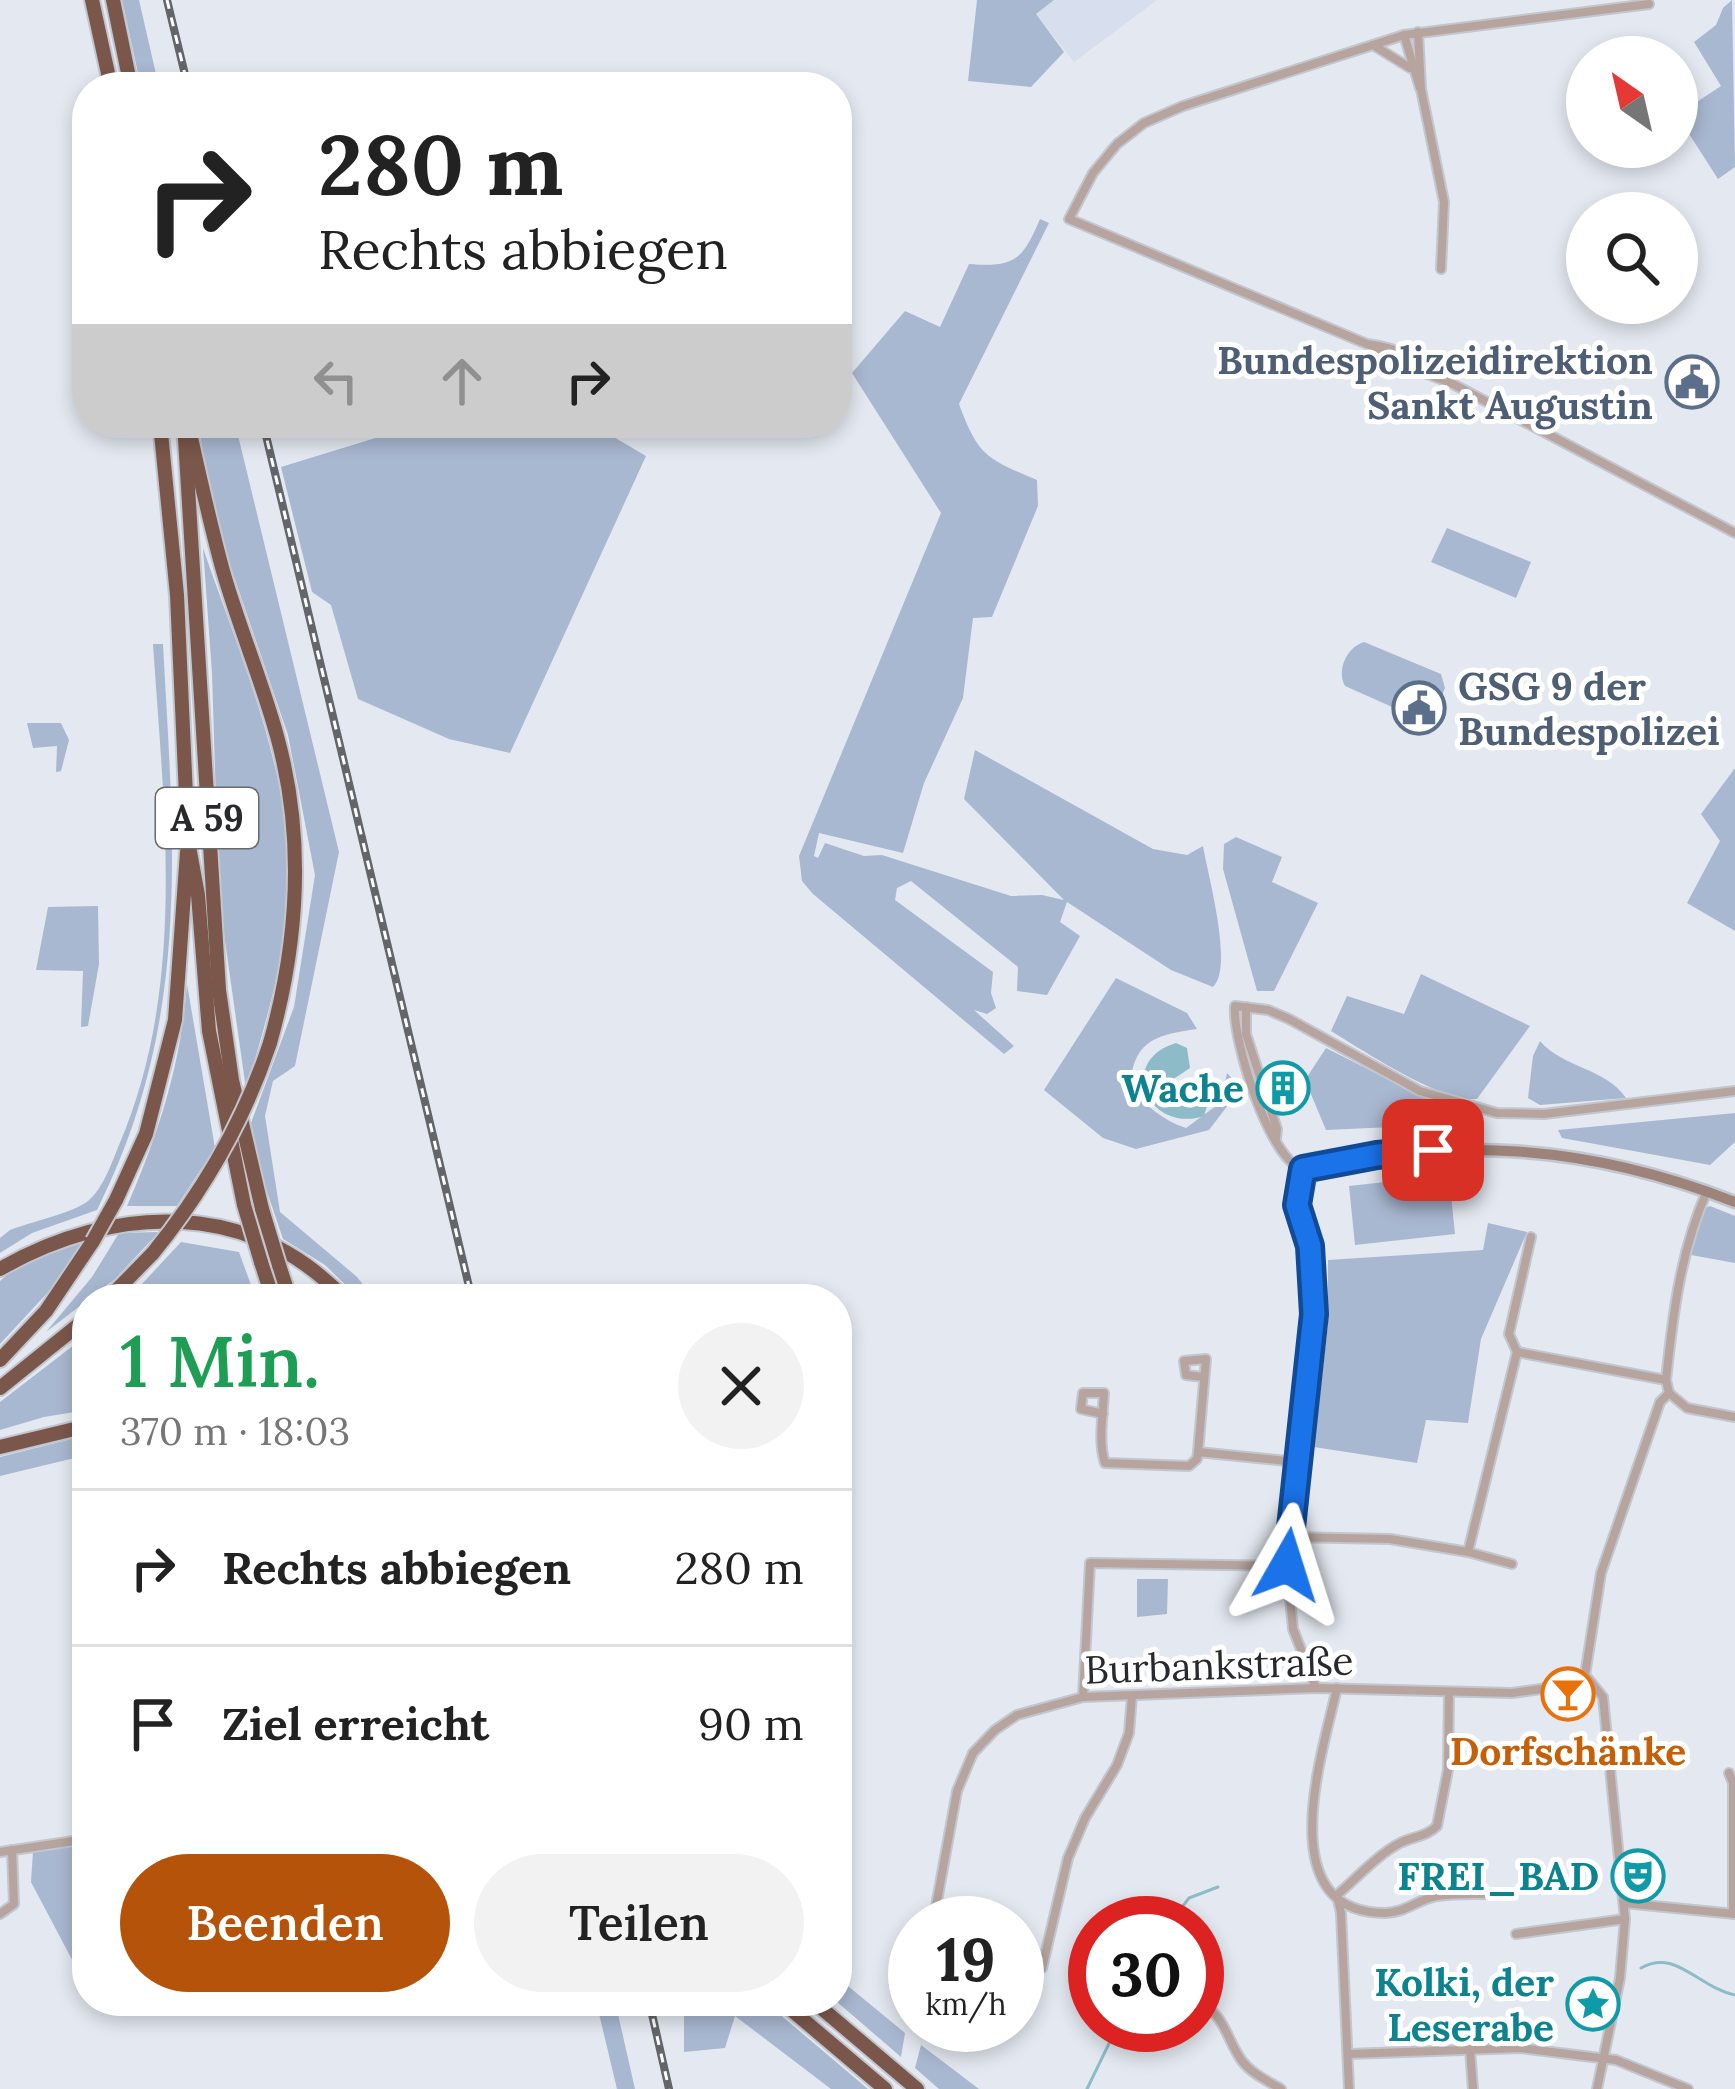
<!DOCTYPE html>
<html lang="de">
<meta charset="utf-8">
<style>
body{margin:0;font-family:Lora,serif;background:#f2f2f2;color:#222;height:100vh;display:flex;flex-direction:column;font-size:45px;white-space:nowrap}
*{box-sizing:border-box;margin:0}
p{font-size:39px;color:#767676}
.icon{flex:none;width:66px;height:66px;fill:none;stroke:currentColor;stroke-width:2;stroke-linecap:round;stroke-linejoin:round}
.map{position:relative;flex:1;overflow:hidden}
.drawer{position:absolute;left:72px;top:1284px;width:780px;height:732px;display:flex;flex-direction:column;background:#fff;border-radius:48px;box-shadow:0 6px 18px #0003}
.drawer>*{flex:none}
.hud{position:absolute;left:72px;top:72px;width:780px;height:366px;border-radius:48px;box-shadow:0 6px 18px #0003;background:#fff;color:#222;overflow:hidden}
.needle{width:78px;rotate:326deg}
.fabs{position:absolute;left:1566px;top:36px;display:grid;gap:24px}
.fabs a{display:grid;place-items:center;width:132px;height:132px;border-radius:50%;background:#fff;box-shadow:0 6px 18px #0003;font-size:60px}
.speed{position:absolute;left:888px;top:1896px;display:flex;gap:24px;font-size:60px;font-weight:700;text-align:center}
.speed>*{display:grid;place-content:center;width:156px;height:156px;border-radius:50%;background:#fff;box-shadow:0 6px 18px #0003;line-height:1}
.speed small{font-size:30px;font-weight:400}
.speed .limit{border:18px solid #d22;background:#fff;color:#111}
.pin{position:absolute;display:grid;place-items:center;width:102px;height:102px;color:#fff;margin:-51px;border-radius:24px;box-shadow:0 6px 18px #0006}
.me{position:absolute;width:132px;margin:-66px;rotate:6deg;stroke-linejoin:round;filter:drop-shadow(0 0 9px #0008)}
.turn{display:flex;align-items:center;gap:42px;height:252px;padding:0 48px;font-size:54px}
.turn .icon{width:156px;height:156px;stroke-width:2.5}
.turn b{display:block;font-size:84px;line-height:102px}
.lanes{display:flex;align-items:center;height:114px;padding:0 48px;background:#0003;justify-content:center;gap:60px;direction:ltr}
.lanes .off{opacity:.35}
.round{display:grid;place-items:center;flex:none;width:126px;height:126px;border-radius:63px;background:#f2f2f2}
.overview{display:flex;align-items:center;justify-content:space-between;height:204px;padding:0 48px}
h1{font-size:72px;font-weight:600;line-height:90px;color:#1e9e55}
.primary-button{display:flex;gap:24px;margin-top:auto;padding:24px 48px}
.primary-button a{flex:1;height:138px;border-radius:72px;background:#b45309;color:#fff;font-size:48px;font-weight:600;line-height:138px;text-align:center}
.primary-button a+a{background:#f2f2f2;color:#222}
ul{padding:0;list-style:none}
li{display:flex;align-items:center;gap:36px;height:156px;padding:0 48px;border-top:3px solid #e0e0e0}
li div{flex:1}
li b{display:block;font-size:45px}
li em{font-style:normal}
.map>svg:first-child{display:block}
</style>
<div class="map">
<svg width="1735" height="2089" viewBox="0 0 1735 2089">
<rect width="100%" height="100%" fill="#e4e9f1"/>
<!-- built -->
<polygon fill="#d7dfee" points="1054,0 1157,0 1074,62 1036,14"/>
<!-- green -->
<g fill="#a9b8d1">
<polygon points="122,0 139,0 159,87 141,87"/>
<polygon points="977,0 1054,0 1036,14 1064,52 1031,87 968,81"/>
<polygon points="1732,0 1735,167 1718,179 1677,115 1721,86 1694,42 1716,25 1723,8"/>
<path d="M1040,219L1049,223L959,404C978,456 987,459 1037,480L1038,506L992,617L973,618L963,698L924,783L903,853L819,833L814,856L818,858L825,843L864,856L882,855L1011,896L1042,895L1064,900L964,799L975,750L1153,849L1187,855L1203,846C1208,876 1234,967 1213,987L1171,970L1067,902L1060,922L1080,936L1047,995L1017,991L1018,967L911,881L897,888L895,900L993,972L991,993L996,1008L987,1014L974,1010L1014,1046L1004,1054L813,894L802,881L799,856L941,513L852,373L905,311L940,327L969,264C1015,268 1023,259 1040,219Z"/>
<polygon points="198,423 235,423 339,852 295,1066 273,1081 265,1116 280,1212 356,1276 375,1299 360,1299 325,1265 283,1239 260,1171 251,1123 294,1007 315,875 288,735 228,559 212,503"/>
<polygon points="390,423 590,423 646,456 510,753 449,739 358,699 331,605 312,592 281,467 382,436"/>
<polygon points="1447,528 1531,562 1516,598 1431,562"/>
<path d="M203,548C240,656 290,767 289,883C287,953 266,1023 246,1089L219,899L212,673Z"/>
<path d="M1364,642L1441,674L1445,688L1434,714L1419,719L1345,686C1336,670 1347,647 1364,642Z"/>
<path d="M153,644H163C174,848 192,1020 97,1210L32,1233L0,1253V1238L10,1230C30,1222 73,1213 88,1201C103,1189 112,1162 119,1145C187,987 164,811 153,644Z"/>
<polygon points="27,723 61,723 69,740 61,771 56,772 57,746 33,748"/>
<polygon points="1735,768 1735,931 1687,903 1720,841 1701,814"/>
<polygon points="1236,837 1282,857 1272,882 1318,903 1274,991 1257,991 1223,869 1224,844"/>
<polygon points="98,906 99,964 88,1026 81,1027 83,971 36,970 48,907"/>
<path d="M1421,974L1530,1026L1477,1099C1440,1102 1364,1051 1331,1031L1347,996L1404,1014Z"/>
<path d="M1116,978L1187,1013L1197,1029C1156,1035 1133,1040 1130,1088C1147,1106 1162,1120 1186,1128L1220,1103L1227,1073L1241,1088L1209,1130L1136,1149L1103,1138L1044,1090Z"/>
<path d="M187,984L215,1148L177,1206H127C159,1133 181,1064 187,984Z"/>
<path d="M1540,1041C1563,1068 1606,1068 1626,1098L1540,1105L1528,1098L1533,1056Z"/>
<polygon points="1326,1048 1439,1105 1436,1125 1326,1130 1305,1080"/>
<polygon points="1735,1113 1735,1142 1710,1165 1562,1138 1558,1130"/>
<polygon points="1449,1175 1455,1234 1355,1245 1349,1186"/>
<polygon points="1710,1206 1735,1216 1735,1263 1691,1255 1702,1209"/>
<polygon points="1488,1223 1527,1232 1481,1339 1468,1423 1426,1420 1417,1463 1314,1447 1328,1324 1328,1260 1483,1250"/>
<polygon points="159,1232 115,1279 46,1332 92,1277 119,1233"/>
<polygon points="86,1239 64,1275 0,1344 0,1281 18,1265"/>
<polygon points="181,1242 239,1252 256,1299 128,1299"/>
<polygon points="87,1335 87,1410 44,1417 0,1430 0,1402"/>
<polygon points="87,1435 87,1455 0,1476 0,1457"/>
<polygon points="1137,1579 1168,1579 1167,1614 1137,1617"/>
<polygon points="87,1844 87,1966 78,1971 31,1882 33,1851"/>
<polygon points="837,1977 905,2033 901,2057 836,2001"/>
<polygon points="596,2001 615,2001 635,2089 617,2089"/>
<polygon points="684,2001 764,2001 868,2089 831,2089 735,2016 725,2048 684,2052"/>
<polygon points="921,2045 979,2089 939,2089 915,2068"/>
</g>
<!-- water -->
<path fill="#8ebbc8" d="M1176,1043L1187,1048L1190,1068L1169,1082L1171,1086L1204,1091L1210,1096L1204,1116C1148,1134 1116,1061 1176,1043Z"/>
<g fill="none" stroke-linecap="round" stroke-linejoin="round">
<!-- stream -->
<g stroke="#8ebbc8" stroke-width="3">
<polyline points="1170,1923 1189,1898 1218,1887"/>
<path d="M1641,1968C1676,1948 1697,1987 1735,1995"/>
<polyline points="1087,2089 1118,2025"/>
</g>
<!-- street casing -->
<g stroke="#c2c6ce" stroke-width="12">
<g id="street">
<polyline points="1418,32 1421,89 1444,202 1441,269"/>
<polyline points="1404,35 1420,88"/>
<polyline points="1373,45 1410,68"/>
<polyline points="1369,345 1392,361 1451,383 1735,533"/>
<path d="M1451,383C1424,362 1401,348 1367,344L1069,219L1093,173L1117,144L1144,123L1183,106L1404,35L1649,4"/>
<polyline points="1246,1007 1246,1034 1277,1129 1276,1138"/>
<polyline points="1517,1352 1509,1334 1531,1237"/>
<polyline points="1669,1393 1687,1408 1735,1417"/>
<path d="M1103,1414L1081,1409L1083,1393H1104C1103,1415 1098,1442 1105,1463L1189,1466L1197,1459L1198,1452L1297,1462"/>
<polyline points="1198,1452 1206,1359 1184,1361 1186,1375 1203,1377"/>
<polyline points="1290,1537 1390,1539 1468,1552 1517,1352 1666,1380"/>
<polyline points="1468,1552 1512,1564"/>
<path d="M1585,1675L1601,1573L1660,1402L1669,1393L1666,1380C1673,1314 1680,1253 1707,1191"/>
<polyline points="1585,1675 1603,1697 1625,1919 1620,1978 1597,2089"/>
<path d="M1316,1688L1293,1629L1287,1566L1314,1314L1310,1246L1296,1197L1303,1169C1270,1162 1232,1039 1235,1006L1268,1010L1289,1019L1420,1091L1497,1113L1544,1114L1735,1091"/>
<path d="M1337,1688C1323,1751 1269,1913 1385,1913C1405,1913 1418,1899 1437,1896C1455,1893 1474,1894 1493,1894"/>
<polyline points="1083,1697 1090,1563 1287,1566"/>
<polyline points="1729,1773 1733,1783 1733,1914"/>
<polyline points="0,1852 87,1839"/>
<path d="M1337,1895C1357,1878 1377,1855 1400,1843C1414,1836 1426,1837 1437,1826L1448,1770L1449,1692"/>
<polyline points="1337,1895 1341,1913 1349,2089"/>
<polyline points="1624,1903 1735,1914"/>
<polyline points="0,1914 14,1904 12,1850"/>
<polyline points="933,1923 957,1791 973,1753 995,1730 1017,1715 1083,1697 1316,1688 1512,1693 1541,1689 1585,1675"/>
<polyline points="1516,1934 1625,1919"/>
<polyline points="1042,1968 1068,1858 1085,1818 1117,1765 1129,1733 1132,1696"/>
<path d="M1197,2001C1226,2015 1225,2037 1242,2061C1252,2074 1268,2081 1281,2089"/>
<polyline points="1470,2049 1473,2089"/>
<polyline points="1348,2054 1520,2048 1616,2060 1688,2089"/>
</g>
</g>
<!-- secondary casing -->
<g stroke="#c2c6ce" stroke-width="15">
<path id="secondary" d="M1303,1169C1455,1136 1590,1145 1735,1202"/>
</g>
<!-- highway casing -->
<g stroke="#c2c6ce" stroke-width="18">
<g id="highway">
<polyline points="92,0 111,87"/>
<polyline points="113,0 131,87"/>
<polyline points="160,423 177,595 188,841 198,895 209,1031 244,1205"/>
<polyline points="184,423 219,990 232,1080 262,1209"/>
<path d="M189,429C200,477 210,524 223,571C239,627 262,681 277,736C305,837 298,943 270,1043"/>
<polyline points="116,1200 146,1134 175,1020 187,852"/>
<polyline points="261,1262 273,1299"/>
<polyline points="279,1265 290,1299"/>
<path d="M0,1269C114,1204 249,1198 345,1299"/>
<polyline points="108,1299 153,1253"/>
<polyline points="0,1360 46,1311 93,1241"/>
<polyline points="0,1388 87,1318"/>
<polyline points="0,1447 87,1426"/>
<polyline points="781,2001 885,2089"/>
<polyline points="813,2001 917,2089"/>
</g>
</g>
<!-- street -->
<use href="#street" stroke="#b7a49e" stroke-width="8"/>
<!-- secondary -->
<use href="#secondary" stroke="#9d837a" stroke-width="10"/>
<!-- highway -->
<use href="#highway" stroke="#7b574b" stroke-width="14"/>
<!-- rail casing -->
<g stroke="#626569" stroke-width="8">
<g id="rail">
<polyline points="167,0 188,87"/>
<polyline points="263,423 472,1299"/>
<polyline points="649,2001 669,2089"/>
</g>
</g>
<!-- rail -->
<use href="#rail" stroke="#fff" stroke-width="3" stroke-dasharray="9" stroke-linecap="butt"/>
<!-- highway-bridge casing -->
<g stroke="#c2c6ce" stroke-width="18" stroke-linecap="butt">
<g id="highway-bridge">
<polyline points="244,1205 261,1262"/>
<polyline points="262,1209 279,1265"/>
<polyline points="93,1241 116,1200"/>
<path d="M153,1253C205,1189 244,1121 270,1043"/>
</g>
</g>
<!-- highway-bridge -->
<use href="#highway-bridge" stroke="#7b574b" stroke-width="14"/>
</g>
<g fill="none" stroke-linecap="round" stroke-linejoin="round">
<!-- route casing -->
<g stroke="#114b97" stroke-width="30">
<polyline id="route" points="1287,1565 1314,1314 1310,1246 1297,1205 1303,1169 1377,1155 1433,1150"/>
</g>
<!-- route -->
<use href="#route" stroke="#1a73e8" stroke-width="21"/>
</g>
<!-- icons -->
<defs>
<g id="civic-ring" transform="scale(2.7)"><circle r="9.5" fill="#fff" stroke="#5c6f8a" stroke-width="1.5"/><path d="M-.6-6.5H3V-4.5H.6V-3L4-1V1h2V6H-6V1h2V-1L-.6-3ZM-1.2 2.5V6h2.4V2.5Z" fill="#5c6f8a"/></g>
<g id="building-ring" transform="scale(2.7)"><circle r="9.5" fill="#fff" stroke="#0f9aa8" stroke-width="1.5"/><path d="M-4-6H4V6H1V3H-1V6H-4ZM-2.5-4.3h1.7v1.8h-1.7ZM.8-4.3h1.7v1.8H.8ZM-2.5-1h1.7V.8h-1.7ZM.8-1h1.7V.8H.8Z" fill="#0f9aa8"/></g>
<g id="bar-ring" transform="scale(2.7)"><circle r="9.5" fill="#fff" stroke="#e8710a" stroke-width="1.5"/><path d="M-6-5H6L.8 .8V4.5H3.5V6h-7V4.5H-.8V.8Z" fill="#e8710a"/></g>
<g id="theatre-ring" transform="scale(2.7)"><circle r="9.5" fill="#fff" stroke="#0f9aa8" stroke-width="1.5"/><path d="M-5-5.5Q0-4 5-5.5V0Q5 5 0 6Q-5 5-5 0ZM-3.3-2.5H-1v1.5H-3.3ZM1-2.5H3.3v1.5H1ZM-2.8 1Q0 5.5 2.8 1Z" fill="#0f9aa8"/></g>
<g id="sight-ring" transform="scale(2.7)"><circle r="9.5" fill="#fff" stroke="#0f9aa8" stroke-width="1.5"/><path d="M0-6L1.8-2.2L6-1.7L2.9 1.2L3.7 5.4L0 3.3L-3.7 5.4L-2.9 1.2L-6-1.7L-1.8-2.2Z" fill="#0f9aa8"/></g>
</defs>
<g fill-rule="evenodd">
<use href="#civic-ring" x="1692" y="382"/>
<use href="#civic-ring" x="1419" y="708"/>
<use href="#building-ring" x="1283" y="1088"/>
<use href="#bar-ring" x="1568" y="1694"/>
<use href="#theatre-ring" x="1638" y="1876"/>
<use href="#sight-ring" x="1593" y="2004"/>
</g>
<g text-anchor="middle" stroke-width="10" stroke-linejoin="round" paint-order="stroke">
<!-- shield labels -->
<rect fill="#fff" stroke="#68696b" stroke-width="3" x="156" y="788" width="102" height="60" rx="9"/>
<g font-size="36" font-weight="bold" fill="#27292c">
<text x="207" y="831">A 59</text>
</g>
<!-- service labels -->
<g font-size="39" font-weight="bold" fill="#4e5e75" stroke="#fff" text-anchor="end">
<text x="1653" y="374">Bundespolizeidirektion<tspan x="1653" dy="45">Sankt Augustin</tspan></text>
<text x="1458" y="700" text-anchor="start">GSG 9 der<tspan x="1458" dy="45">Bundespolizei</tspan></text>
</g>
<!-- culture labels -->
<g font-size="39" font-weight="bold" fill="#0d838f" stroke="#fff" text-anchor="end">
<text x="1244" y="1102">Wache</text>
<text x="1599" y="1890">FREI_BAD</text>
<text x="1554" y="1996">Kolki, der<tspan x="1554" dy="45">Leserabe</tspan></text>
</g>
<!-- street labels -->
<g font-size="39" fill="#27292c" stroke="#fff">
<text transform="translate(1219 1665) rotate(-2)" y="14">Burbankstraße</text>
</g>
<!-- food labels -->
<g font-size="39" font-weight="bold" fill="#c56008" stroke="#fff">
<text x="1568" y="1765">Dorfschänke</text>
</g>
</g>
</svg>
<div class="fabs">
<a><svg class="needle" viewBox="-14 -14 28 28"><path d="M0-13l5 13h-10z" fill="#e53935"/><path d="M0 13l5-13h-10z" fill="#767676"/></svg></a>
<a><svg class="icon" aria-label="search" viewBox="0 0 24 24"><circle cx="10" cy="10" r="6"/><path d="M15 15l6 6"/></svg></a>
</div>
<div class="speed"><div>19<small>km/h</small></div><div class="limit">30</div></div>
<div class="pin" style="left:1433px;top:1150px;background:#d93025"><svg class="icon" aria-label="arrive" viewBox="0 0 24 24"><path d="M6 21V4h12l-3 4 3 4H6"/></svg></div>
<svg class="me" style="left:1287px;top:1565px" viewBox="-20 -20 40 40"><path d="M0-17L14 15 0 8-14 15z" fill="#1a73e8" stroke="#fff" stroke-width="4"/></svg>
<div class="hud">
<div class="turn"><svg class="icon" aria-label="right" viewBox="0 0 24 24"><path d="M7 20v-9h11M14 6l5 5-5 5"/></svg><div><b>280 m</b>Rechts abbiegen</div></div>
<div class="lanes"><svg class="icon off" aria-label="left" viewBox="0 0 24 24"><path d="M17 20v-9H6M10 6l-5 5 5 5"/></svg><svg class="icon off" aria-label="ahead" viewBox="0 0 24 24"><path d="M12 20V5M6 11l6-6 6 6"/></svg><svg class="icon" aria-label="right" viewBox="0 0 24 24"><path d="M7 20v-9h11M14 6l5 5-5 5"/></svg></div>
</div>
<section class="drawer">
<div class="overview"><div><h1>1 Min.</h1><p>370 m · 18:03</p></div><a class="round"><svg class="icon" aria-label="close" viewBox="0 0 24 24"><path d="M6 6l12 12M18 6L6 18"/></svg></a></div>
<ul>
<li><svg class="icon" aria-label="right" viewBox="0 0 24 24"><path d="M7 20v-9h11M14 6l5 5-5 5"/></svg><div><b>Rechts abbiegen</b></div><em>280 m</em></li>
<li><svg class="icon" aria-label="arrive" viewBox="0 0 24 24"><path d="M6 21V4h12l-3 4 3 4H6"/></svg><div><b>Ziel erreicht</b></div><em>90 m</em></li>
</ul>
<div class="primary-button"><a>Beenden</a><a>Teilen</a></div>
</section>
</div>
